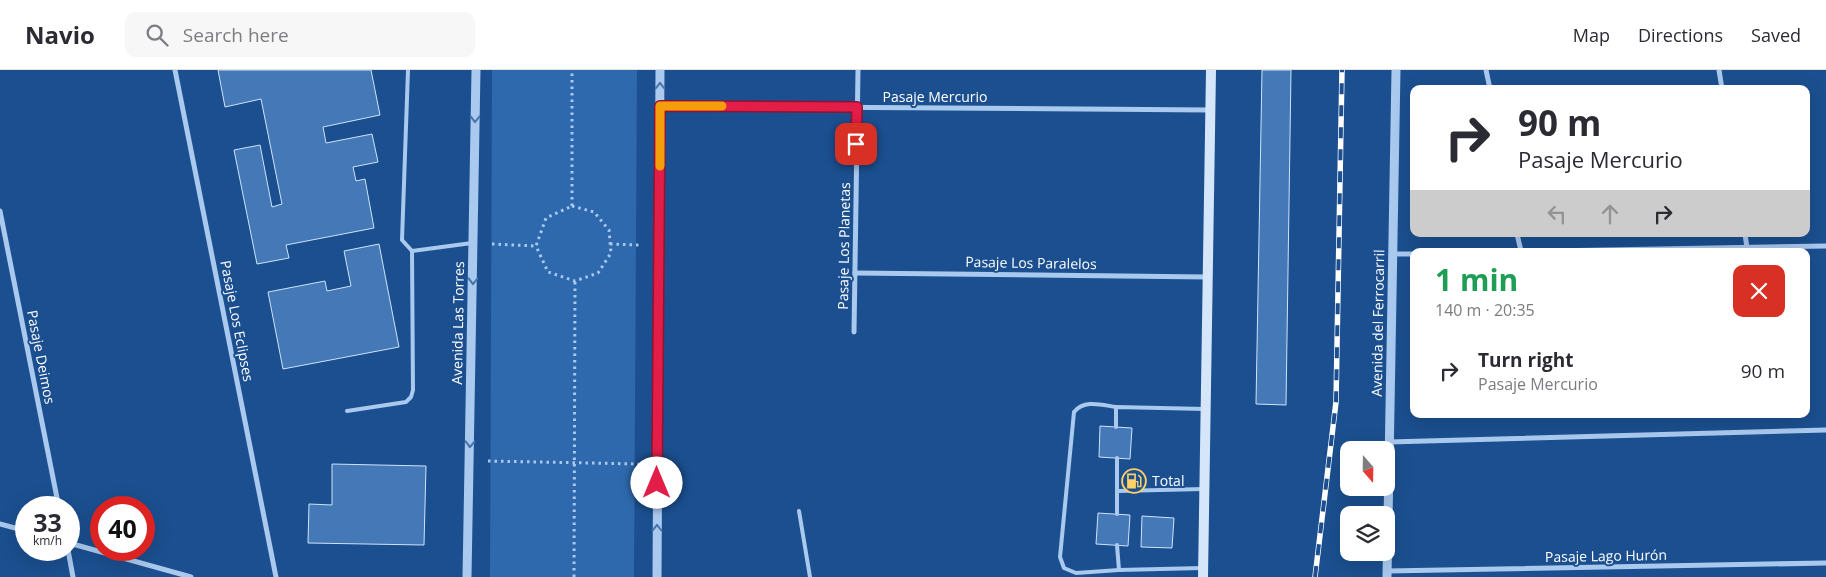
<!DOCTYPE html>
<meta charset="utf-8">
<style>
body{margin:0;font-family:"Open Sans",sans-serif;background:#f7f7f7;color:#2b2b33;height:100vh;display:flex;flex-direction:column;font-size:19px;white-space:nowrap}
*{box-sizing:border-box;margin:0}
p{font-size:16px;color:#7c7c81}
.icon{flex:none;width:28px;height:28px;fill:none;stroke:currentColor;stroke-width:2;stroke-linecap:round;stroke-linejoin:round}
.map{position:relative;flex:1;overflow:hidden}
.drawer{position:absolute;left:1410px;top:178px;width:400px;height:170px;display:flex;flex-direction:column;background:#fff;border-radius:10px;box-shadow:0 5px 20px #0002}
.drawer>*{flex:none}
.top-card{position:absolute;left:1410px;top:15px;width:400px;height:152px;border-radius:10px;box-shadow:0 5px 20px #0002;background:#fff;color:#2b2b33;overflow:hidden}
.needle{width:32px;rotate:160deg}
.controls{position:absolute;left:1340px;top:371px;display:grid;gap:10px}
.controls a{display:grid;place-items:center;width:55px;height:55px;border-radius:10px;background:#fff;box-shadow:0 5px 20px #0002;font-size:25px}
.speed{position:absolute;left:15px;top:426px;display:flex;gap:10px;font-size:25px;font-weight:700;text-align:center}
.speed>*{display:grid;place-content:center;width:65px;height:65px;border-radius:50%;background:#fff;box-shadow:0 5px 20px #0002;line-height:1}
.speed small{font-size:12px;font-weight:400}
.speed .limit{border:8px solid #d22;background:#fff;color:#111}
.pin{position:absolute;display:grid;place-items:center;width:42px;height:42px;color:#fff;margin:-21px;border-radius:10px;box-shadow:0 2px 8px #0006}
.me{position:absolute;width:55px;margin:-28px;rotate:0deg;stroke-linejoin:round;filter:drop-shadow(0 0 4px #0008)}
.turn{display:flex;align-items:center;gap:18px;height:105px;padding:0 25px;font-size:22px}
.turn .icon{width:65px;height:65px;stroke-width:2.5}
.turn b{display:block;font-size:35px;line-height:42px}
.lanes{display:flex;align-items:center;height:48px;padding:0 25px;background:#0003;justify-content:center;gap:25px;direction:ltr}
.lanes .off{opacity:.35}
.round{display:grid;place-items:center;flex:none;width:52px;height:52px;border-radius:10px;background:#f7f7f7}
.head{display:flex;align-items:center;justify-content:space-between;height:85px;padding:0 25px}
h1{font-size:30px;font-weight:700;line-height:38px;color:#1e9e55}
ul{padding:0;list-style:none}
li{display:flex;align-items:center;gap:15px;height:75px;padding:0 25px}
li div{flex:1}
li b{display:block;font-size:19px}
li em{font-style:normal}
header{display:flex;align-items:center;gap:30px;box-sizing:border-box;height:70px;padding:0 25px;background:#fff;border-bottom:1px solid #e1e1e2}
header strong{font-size:24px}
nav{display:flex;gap:28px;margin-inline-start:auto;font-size:18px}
.search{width:350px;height:45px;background:#f7f7f7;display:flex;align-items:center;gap:12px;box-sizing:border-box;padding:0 18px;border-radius:10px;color:#7c7c81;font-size:19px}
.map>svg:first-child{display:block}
</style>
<header>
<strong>Navio</strong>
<div class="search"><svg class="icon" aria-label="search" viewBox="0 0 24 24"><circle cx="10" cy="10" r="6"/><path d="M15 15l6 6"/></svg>Search here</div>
<nav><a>Map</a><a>Directions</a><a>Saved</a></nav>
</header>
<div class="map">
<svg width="1826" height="507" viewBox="0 0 1826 507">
<rect width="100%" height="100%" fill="#1b4f8f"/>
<!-- green -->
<polygon fill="#2e69ad" points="492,0 637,0 634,507 490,507"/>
<!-- building -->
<g fill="#4478b7" stroke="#cfe3fa">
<polygon points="218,0 371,0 380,45 323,57 326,73 372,64 378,92 353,97 356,111 365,109 374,158 286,175 289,188 257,194 234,80 260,75 272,137 282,134 261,29 225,37"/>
<polygon points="1262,0 1291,0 1286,335 1256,334"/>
<polygon points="379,174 399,277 283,299 268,222 325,211 327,221 351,216 344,181"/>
<polygon points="1100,356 1132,358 1130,389 1099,387"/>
<polygon points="332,394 426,396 424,475 308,473 309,434 332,435"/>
<polygon points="1098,443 1130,445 1128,476 1096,474"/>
<polygon points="1142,446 1174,448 1172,478 1141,477"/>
</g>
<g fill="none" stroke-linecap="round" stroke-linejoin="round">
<!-- path -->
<g stroke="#a9c9ee" stroke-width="3" stroke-dasharray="2.5 4" stroke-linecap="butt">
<polygon points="572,136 594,142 609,160 611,183 598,203 575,211 548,202 536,176 546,148"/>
<polyline points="572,136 572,0"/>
<polyline points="492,174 536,176"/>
<polyline points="610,174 639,175"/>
<polyline points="488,391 639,394"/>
<polyline points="574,507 575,211"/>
</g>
<!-- service -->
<g stroke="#a9c9ee" stroke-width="4">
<polyline points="408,0 402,170 412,181 472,173"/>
<path d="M1116,337C1102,335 1084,329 1074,342L1060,487L1064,498L1076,503L1119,500"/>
<polyline points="347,341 406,332 411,327 413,320 412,181"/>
<polyline points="1116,357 1116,337 1205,339"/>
<polyline points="1117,388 1117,444"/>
<polyline points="1117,421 1204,419"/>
<polyline points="799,441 810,507"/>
<polyline points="1117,475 1119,500 1202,498"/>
</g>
<!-- minor -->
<g stroke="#a9c9ee" stroke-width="5">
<polyline points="175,0 276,507"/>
<polyline points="1486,0 1490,19"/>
<polyline points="1719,0 1722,19"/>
<polyline points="660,36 1210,40"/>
<polyline points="0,141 59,438"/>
<polyline points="1517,164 1521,181"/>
<polyline points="1745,164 1747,178"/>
<polyline points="1551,181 1826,176"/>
<polyline points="1393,184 1414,184"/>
<polyline points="855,203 1207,207"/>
<polyline points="854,262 858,0"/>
<polyline points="1389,372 1826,360"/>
<polyline points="0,454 26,461"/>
<polyline points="69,473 191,507"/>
<polyline points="68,480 73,507"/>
<polyline points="1387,501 1826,493"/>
</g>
<!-- tertiary -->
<g stroke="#a9c9ee" stroke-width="9">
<polyline points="467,507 476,0"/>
<polyline points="657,507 660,0"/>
<polyline points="1387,507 1396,0"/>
</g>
<!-- secondary -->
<polyline stroke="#d6e6fa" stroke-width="10" points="1203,507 1211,0"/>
<!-- rail casing -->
<g stroke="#fff" stroke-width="5.5">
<polyline id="rail" points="1315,507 1336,332 1342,0"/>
</g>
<!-- rail -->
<use href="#rail" stroke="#1b4f8f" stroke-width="4" stroke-dasharray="11" stroke-linecap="butt"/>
</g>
<!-- one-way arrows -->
<defs><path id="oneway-chevron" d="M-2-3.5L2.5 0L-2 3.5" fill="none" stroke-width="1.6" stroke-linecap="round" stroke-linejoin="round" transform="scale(1.25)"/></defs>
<g stroke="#4674ac">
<use href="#oneway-chevron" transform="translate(660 16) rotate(-90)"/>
<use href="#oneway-chevron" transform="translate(475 49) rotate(91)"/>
<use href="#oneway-chevron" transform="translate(473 211) rotate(91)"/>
<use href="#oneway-chevron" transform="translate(470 374) rotate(91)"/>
<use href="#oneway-chevron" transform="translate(657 458) rotate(-90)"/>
</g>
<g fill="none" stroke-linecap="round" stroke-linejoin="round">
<!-- route casing -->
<g stroke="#92132f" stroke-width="12">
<polyline id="route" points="657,413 660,36 857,37 856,74"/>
</g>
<!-- route -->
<use href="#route" stroke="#e11d48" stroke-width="9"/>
<!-- slow -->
<polyline stroke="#f59e0b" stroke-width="9" points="660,96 660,36 722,36"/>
</g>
<!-- icons -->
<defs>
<g id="fuel-ring" transform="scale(1.25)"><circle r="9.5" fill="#1b4f8f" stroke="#ffd166" stroke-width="1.5"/><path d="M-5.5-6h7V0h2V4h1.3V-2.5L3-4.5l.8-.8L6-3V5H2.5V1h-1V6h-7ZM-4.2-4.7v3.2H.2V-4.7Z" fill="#ffd166"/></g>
</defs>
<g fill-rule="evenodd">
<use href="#fuel-ring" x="1134" y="411"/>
</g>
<g text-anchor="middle" stroke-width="4" stroke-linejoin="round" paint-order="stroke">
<!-- street labels -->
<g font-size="14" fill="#fff" stroke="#1b4f8f">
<text x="935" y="32">Pasaje Mercurio</text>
<text transform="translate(844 176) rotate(-89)" y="5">Pasaje Los Planetas</text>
<text transform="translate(1031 193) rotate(1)" y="5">Pasaje Los Paralelos</text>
<text transform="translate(237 251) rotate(79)" y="5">Pasaje Los Eclipses</text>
<text transform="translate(458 253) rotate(-89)" y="5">Avenida Las Torres</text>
<text transform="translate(1378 253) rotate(-89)" y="5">Avenida del Ferrocarril</text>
<text transform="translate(41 287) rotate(79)" y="5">Pasaje Deimos</text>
<text transform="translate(1606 486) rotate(-1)" y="5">Pasaje Lago Hurón</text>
</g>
<!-- poi labels -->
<g font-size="14" fill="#fff" stroke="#1b4f8f" text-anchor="start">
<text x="1152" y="416">Total</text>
</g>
</g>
</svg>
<div class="controls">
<a><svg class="needle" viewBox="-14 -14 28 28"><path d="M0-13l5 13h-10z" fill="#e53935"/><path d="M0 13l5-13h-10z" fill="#7c7c81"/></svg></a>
<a><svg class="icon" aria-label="layers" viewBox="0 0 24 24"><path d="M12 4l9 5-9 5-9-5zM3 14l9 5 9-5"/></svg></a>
</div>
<div class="speed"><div>33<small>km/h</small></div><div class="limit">40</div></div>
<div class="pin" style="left:856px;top:74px;background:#d93025"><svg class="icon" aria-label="arrive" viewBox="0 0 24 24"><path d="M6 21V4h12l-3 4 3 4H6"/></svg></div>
<svg class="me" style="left:657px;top:413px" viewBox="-20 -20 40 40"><circle r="19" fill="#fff"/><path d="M0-13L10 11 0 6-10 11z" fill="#e11d48"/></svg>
<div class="top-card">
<div class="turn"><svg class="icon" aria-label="right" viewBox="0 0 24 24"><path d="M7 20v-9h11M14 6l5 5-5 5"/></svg><div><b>90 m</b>Pasaje Mercurio</div></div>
<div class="lanes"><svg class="icon off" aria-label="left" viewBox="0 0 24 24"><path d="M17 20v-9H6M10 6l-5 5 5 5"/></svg><svg class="icon off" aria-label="ahead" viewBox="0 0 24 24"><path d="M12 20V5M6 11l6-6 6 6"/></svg><svg class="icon" aria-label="right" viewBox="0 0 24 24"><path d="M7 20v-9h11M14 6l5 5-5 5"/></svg></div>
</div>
<section class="drawer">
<div class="head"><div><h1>1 min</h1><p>140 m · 20:35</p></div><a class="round" style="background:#d93025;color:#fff"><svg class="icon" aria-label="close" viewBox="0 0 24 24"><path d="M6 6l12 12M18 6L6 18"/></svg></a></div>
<ul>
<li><svg class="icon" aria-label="right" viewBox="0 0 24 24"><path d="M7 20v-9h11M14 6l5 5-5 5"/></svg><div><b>Turn right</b><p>Pasaje Mercurio</p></div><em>90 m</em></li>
</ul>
</section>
</div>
